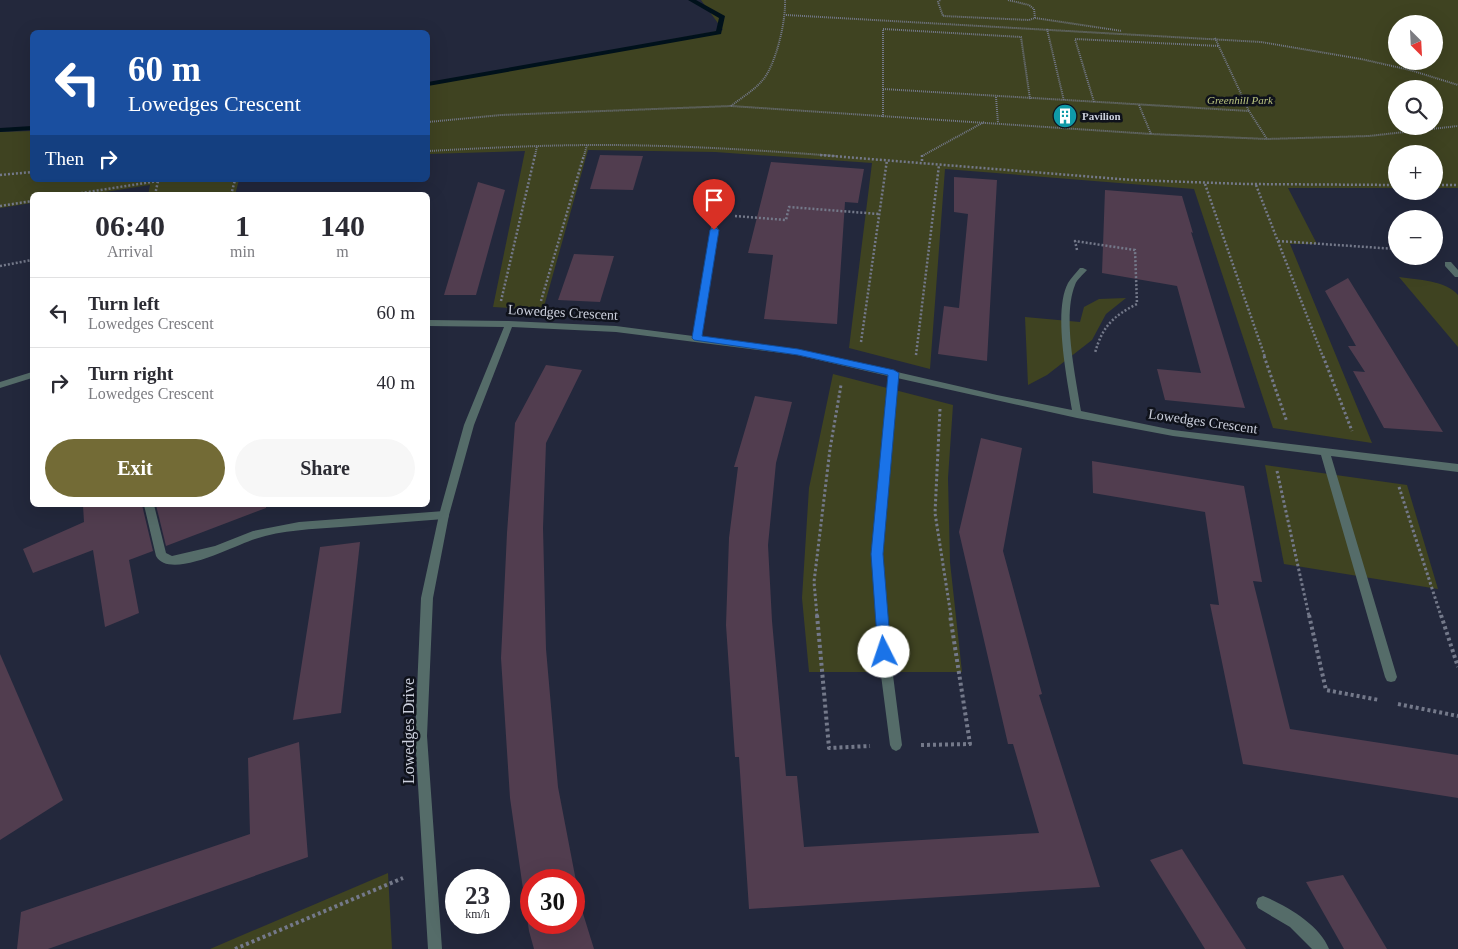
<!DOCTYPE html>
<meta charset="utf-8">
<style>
body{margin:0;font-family:"Times New Roman",serif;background:#f7f7f7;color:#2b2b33;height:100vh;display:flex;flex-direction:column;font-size:19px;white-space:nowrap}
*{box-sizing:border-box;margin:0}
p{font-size:16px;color:#7c7c81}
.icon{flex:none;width:28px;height:28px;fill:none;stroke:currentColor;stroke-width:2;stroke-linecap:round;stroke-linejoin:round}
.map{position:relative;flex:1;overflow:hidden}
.drawer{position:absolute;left:30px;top:192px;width:400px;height:315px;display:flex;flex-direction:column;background:#fff;border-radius:8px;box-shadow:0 5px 20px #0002}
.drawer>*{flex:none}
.top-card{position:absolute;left:30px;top:30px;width:400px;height:152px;border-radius:8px;box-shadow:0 5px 20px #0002;background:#1a4fa0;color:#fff;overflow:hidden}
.needle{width:32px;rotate:156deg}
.controls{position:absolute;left:1388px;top:15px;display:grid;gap:10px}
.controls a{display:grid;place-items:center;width:55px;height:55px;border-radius:50%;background:#fff;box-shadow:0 5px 20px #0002;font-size:25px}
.speed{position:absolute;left:445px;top:869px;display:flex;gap:10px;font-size:25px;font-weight:700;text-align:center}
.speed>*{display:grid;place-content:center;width:65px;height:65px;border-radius:50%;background:#fff;box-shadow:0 5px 20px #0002;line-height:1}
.speed small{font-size:12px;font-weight:400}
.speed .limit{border:8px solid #d22;background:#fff;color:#111}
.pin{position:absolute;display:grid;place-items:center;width:42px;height:42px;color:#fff;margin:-51px -21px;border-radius:50% 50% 50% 0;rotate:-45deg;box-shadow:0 0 5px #0007}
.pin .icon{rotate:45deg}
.me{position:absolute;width:55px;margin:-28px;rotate:356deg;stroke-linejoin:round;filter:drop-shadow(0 0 4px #0008)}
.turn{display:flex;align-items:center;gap:18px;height:105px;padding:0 15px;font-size:22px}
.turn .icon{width:65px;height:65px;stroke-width:2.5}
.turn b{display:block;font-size:35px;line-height:42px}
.then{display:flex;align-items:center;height:48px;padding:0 15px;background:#0003;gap:10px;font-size:19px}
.eta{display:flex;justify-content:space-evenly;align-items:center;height:85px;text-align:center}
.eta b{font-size:30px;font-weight:800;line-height:35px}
.button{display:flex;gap:10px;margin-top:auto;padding:10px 15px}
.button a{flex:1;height:58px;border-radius:30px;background:#736b36;color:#fff;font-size:20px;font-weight:800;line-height:58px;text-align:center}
.button a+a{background:#f7f7f7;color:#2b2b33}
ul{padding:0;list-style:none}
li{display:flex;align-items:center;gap:15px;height:70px;padding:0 15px;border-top:1px solid #e1e1e2}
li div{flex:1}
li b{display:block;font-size:19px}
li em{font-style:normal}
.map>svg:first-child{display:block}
</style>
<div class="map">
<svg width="1458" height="949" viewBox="0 0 1458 949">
<rect width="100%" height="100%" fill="#23283c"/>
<!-- green -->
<g fill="#3f4321" fill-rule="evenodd">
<path d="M701,0H1458V188H1434V154H1396V188H1288L1317,244H1290L1372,443L1273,428L1194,189L945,169L930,369L849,348L872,163L715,152L588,150L543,310L493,307L525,151L428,154V84L723,30ZM1396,24H1434V61H1396ZM1396,89H1434V126H1396Z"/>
<polygon points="32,131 32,180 239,180 235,195 148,195 150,185 86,195 32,195 32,203 0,208 0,132"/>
<path d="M1399,277C1418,280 1445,280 1458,295V347Z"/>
<polygon points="1126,298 1106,314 1092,340 1047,375 1028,385 1025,317 1080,322 1084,307 1099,299"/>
<polygon points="833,374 953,405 948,478 950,562 962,672 809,672 802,598 809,488"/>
<polygon points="1265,465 1407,485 1438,589 1284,564"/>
<polygon points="388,873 392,949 210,949"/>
</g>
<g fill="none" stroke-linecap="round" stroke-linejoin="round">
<!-- stream -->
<g fill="#00111b" fill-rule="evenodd">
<polygon points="688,0 696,0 725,16 721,34 428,86 428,82 716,31 719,18"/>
<polygon points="32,126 32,130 0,132 0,128"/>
</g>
</g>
<!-- building -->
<g fill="#513d4f" fill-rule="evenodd">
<polygon points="600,155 643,156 633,190 590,189"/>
<polygon points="771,162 864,169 858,203 845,202 837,324 764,319 773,255 748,253"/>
<polygon points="954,177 997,180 987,361 938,354 944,306 959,308 968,214 954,212"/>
<polygon points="478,182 505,190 476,295 444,295"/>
<polygon points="1105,190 1182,196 1193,233 1191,232 1245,408 1165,400 1157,369 1201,373 1177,286 1102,273"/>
<polygon points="574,254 614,256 600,302 558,300"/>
<polygon points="1348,278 1443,432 1384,428 1353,371 1365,372 1348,346 1356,346 1325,291"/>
<path d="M546,365L582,370L546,443L543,528L546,649L558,787L581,907L594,949H534L529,931L510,798L501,658L507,533L515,423ZM531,880H574V922H531Z"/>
<polygon points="755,396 792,402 776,463 768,545 772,621 786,776 797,776 804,847 1039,833 1013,744 1008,744 959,532 981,438 1022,448 1003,551 1042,694 1039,695 1100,887 749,909 739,757 735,757 726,625 729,538 738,467 734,467"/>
<polygon points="1092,461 1244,486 1262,582 1253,581 1290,729 1458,755 1458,798 1243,764 1210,604 1219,605 1205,512 1093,493"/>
<polygon points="83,505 142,505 153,551 129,560 139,613 105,627 93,550 33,573 23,549 84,522"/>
<polygon points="156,505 266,505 266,508 166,546"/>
<polygon points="360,542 341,713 293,720 320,547"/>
<polygon points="0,654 63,800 0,840"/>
<polygon points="299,742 308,857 48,949 17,949 21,912 250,834 248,758"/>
<polygon points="1182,849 1246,949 1205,949 1150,860"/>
<polygon points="1343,875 1387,949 1344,949 1306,882"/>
</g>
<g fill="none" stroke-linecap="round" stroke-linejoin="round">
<!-- path-far3 -->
<g stroke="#74798a" stroke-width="2" stroke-dasharray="1 1" stroke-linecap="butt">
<polyline points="940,0 938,2 943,16 1029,20 1035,18 1122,31"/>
<polyline points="1008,0 1029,5 1034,9 1035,18"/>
<polyline points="786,15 1261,42 1361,59 1410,70 1458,85"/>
<polyline points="1047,29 1064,101"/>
<polyline points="1215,38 1249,111 1267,139"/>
<polyline points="883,89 1249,111"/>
<polyline points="996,97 998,123"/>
<polyline points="1094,102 1075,39 1219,46"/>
<polyline points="1139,105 1151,134"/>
<path d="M731,106C741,98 753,91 762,81C776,65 786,21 785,0"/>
<polyline points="883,117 883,29 1021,37 1030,99"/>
<polyline points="428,122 501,115 731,106 1151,134 1267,139 1369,136 1458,126"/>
<path d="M428,151C485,148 542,145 600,145C678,145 757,150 836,156"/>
<polyline points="535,156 537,146"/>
<polyline points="584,156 587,145"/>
<polyline points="922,156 984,122"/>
</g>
<!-- path-far2 -->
<g stroke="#74798a" stroke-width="2.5" stroke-dasharray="2 2" stroke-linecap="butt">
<polyline points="820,155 1132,180 1245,184 1396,185"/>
<polyline points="922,155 922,163"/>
<polyline points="0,175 32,172"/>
<polyline points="1205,184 1265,357"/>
<polyline points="1256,185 1323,357"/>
<polyline points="1434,185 1458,185"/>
<polyline points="69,195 164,180"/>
<polyline points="155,195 158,181"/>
<polyline points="231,195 235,180"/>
<polyline points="0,206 32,201"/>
<polyline points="735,216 786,220 789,207 879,214"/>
<polyline points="1278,241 1396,249"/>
<path d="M1077,250L1075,241L1135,250L1137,304C1113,316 1102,327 1095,353"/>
<polyline points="0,266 32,260"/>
<polyline points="501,301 535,155"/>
<polyline points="541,301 584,155"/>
<polyline points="861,342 887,160"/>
<polyline points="916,355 939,165"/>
</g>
<!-- path-far1 -->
<g stroke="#74798a" stroke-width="3" stroke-dasharray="2.5 2.5" stroke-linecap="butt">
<polyline points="1264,356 1287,422"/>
<polyline points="1323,356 1352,431"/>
<polyline points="940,409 935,513 951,616"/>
<polyline points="1277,471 1309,616"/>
<polyline points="1399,487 1441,616"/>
<polyline points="817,616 814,582 830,449 841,385"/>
</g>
<!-- path -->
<g stroke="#74798a" stroke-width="4" stroke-dasharray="3 3" stroke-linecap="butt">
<polyline points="817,615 829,748 870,746"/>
<polyline points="1309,615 1326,690 1379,700"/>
<polyline points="1441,615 1458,667"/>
<polyline points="1398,704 1458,716"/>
<polyline points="921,745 970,744 950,615"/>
<polyline points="235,949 403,878"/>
</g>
<!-- lane -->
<g fill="#556c69" fill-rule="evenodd">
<path d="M144,505H154L166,553L172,556L215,546L253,531L299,522L444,511L448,512L449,515L448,518L444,519C410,522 376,524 341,527C313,529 282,530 255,539C235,545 170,581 156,556Z"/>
<path d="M1263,896C1286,905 1320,925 1329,949H1312L1290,927L1258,908L1256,903L1258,898Z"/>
</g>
<!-- street -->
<g fill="#556c69" fill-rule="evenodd">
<path d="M711,227H717L718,229L701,337L797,349L997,395L1072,410C1067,378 1053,311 1068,283C1071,278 1076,273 1080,268H1083L1087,270C1083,275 1077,279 1075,285C1062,317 1076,378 1081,411L1173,430L1458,464V472L1331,456L1397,677L1395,681L1391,682L1387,681L1385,677L1321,455L1173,436L1077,418L897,378L882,554L890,652L902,745L900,749L896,751L892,749L890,745L878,652L872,554L888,376L797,355L616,332L512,327L474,425L449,515L433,598L427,736L442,949H428L415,736L421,598L439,515L464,425L504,327L428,326V320L509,321L616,326L693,336Z"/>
<polygon points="1445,262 1451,262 1458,270 1458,277 1455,277 1445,266"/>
<polygon points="32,372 32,378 0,388 0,382"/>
</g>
</g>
<!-- route -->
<polygon fill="#1a73e8" stroke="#114b97" points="714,227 719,230 702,336 798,349 894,370 899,373 883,554 891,652 889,656 884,658 880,656 878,652 871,554 888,375 798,355 694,340 692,338 710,230"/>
<!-- icons -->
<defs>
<g id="building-disc" transform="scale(1.25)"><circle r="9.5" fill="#0f9aa8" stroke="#0f121b"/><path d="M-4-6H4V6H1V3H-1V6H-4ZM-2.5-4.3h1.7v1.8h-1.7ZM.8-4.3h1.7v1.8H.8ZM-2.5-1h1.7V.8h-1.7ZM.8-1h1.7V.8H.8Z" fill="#fff"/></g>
</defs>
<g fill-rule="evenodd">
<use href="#building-disc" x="1065" y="116"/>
</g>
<g text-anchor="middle" stroke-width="5" stroke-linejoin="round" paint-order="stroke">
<!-- far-park labels -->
<g font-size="11" font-style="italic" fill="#bcc580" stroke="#0f121b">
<text x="1240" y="104">Greenhill Park</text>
</g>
<!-- far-poi labels -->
<g font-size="11" font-weight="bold" fill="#cdd1de" stroke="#0f121b" text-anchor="start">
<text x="1082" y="120">Pavilion</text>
</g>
<!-- street labels -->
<g font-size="14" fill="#cdd1de" stroke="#0f121b">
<text transform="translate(563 312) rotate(3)" y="5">Lowedges Crescent</text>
<text transform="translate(1203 421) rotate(8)" y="5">Lowedges Crescent</text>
</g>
<!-- near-street labels -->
<g font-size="16" fill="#cdd1de" stroke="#0f121b">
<text transform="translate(408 731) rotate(-90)" y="6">Lowedges Drive</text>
</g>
</g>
</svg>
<div class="controls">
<a><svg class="needle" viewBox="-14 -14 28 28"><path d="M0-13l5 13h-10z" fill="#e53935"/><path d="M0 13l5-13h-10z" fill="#7c7c81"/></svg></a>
<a><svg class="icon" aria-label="search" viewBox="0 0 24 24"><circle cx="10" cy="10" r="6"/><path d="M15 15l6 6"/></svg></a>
<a>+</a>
<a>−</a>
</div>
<div class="speed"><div>23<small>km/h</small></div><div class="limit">30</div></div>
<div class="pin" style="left:714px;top:230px;background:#d93025"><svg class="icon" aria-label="arrive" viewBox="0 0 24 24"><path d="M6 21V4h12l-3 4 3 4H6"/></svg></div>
<svg class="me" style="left:884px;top:652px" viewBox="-20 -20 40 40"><circle r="19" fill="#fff"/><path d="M0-13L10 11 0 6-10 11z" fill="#1a73e8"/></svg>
<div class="top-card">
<div class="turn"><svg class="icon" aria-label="left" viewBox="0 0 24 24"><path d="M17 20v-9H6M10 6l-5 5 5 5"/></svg><div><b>60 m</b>Lowedges Crescent</div></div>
<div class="then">Then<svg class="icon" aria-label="right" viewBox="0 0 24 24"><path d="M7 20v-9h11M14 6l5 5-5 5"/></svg></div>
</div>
<section class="drawer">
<div class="eta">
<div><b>06:40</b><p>Arrival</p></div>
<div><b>1</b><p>min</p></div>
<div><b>140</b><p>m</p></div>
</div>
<ul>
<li><svg class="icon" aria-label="left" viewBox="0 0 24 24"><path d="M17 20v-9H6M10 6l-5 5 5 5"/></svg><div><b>Turn left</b><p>Lowedges Crescent</p></div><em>60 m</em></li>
<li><svg class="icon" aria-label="right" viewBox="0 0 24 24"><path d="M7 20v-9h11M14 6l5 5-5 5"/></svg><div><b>Turn right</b><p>Lowedges Crescent</p></div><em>40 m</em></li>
</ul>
<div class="button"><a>Exit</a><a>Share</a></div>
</section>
</div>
